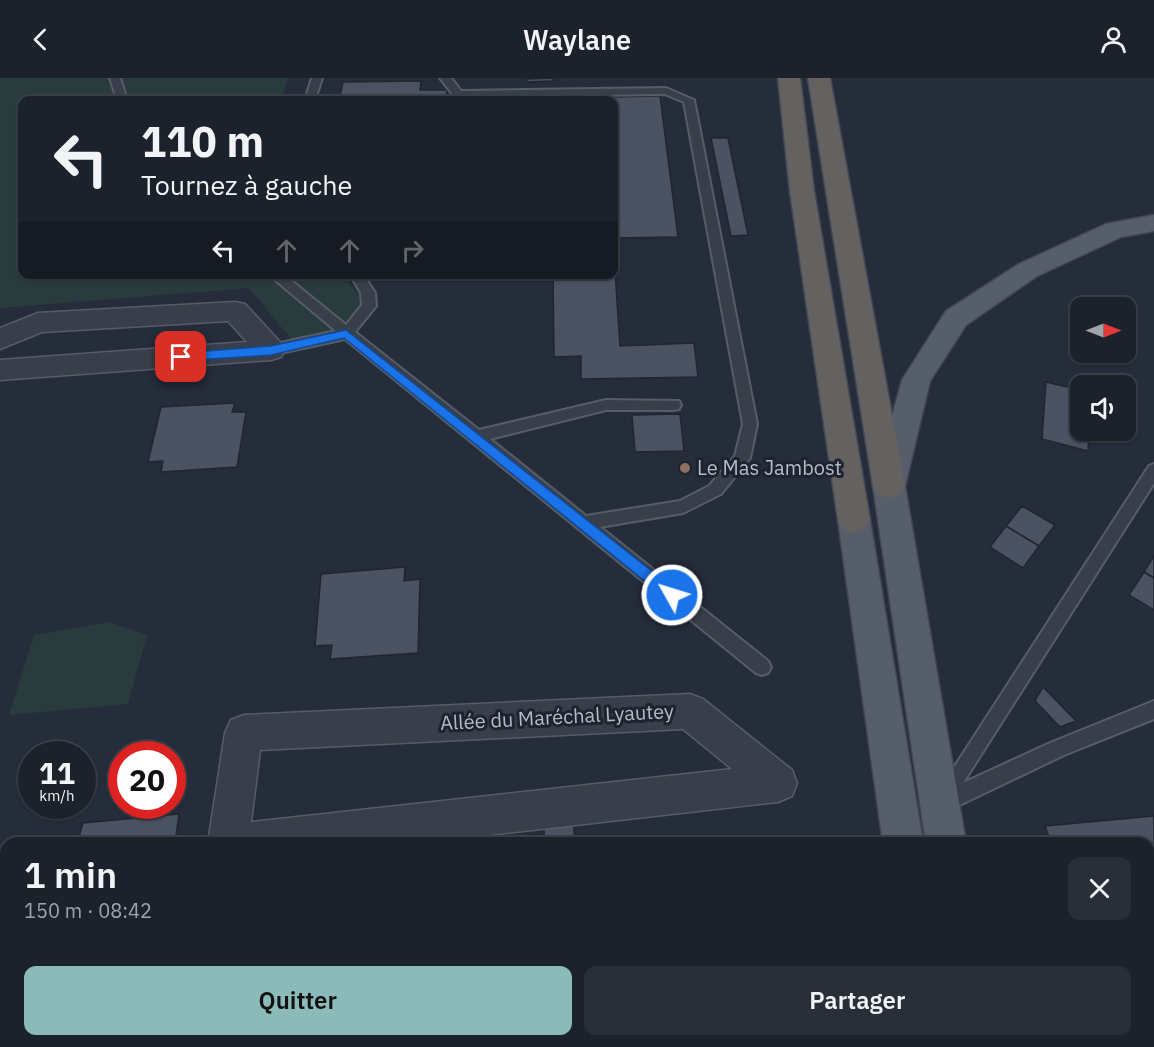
<!DOCTYPE html>
<html lang="fr">
<meta charset="utf-8">
<style>
body{margin:0;font-family:"IBM Plex Sans",sans-serif;background:#292f38;color:#f1f3f6;height:100vh;display:flex;flex-direction:column;font-size:22px;white-space:nowrap}
*{box-sizing:border-box;margin:0}
p{font-size:20px;color:#a0a4a9}
.icon{flex:none;width:33px;height:33px;fill:none;stroke:currentColor;stroke-width:2;stroke-linecap:round;stroke-linejoin:round}
.map{position:relative;flex:1;overflow:hidden}
.sheet{position:absolute;left:0px;top:759px;width:1155px;height:210px;display:flex;flex-direction:column;background:#1c222c;border-radius:18px 18px 0 0;box-shadow:0 2px 4px #0004,0 0 0 2px #3a3f48}
.sheet>*{flex:none}
.top-card{position:absolute;left:18px;top:18px;width:600px;height:183px;border-radius:12px;box-shadow:0 2px 4px #0004,0 0 0 2px #3a3f48;background:#1c222c;color:#f1f3f6;overflow:hidden}
.needle{width:39px;rotate:90deg}
.buttons{position:absolute;left:1070px;top:219px;display:grid;gap:12px}
.buttons a{display:grid;place-items:center;width:66px;height:66px;border-radius:12px;background:#1c222c;box-shadow:0 2px 4px #0004,0 0 0 2px #3a3f48;font-size:30px}
.speed{position:absolute;left:18px;top:663px;display:flex;gap:12px;font-size:30px;font-weight:700;text-align:center}
.speed>*{display:grid;place-content:center;width:78px;height:78px;border-radius:50%;background:#1c222c;box-shadow:0 2px 4px #0004,0 0 0 2px #3a3f48;line-height:1}
.speed small{font-size:15px;font-weight:400}
.speed .limit{border:9px solid #d22;background:#fff;color:#111}
.pin{position:absolute;display:grid;place-items:center;width:51px;height:51px;color:#fff;margin:-26px;border-radius:12px;box-shadow:0 3px 9px #0006}
.me{position:absolute;width:66px;margin:-33px;rotate:309deg;stroke-linejoin:round;filter:drop-shadow(0 0 4px #0008)}
.turn{display:flex;align-items:center;gap:21px;height:126px;padding:0 24px;font-size:27px}
.turn .icon{width:78px;height:78px;stroke-width:2.5}
.turn b{display:block;font-size:42px;line-height:51px}
.lanes{display:flex;align-items:center;height:57px;padding:0 24px;background:#0003;justify-content:center;gap:30px;direction:ltr}
.lanes .off{opacity:.35}
.round{display:grid;place-items:center;flex:none;width:63px;height:63px;border-radius:12px;background:#292f38}
.headline{display:flex;align-items:center;justify-content:space-between;height:102px;padding:0 24px}
h1{font-size:36px;font-weight:600;line-height:45px}
.primary-button{display:flex;gap:12px;margin-top:auto;padding:12px 24px}
.primary-button a{flex:1;height:69px;border-radius:12px;background:#8bbbb9;color:#111;font-size:24px;font-weight:600;line-height:69px;text-align:center}
.primary-button a+a{background:#292f38;color:#f1f3f6}
header{display:flex;justify-content:space-between;align-items:center;height:78px;padding:0 24px;background:#1c222c;font-size:27px;font-weight:600}
.map>svg:first-child{display:block}
</style>
<header><svg class="icon" aria-label="back" viewBox="0 0 24 24"><path d="M15 5l-7 7 7 7"/></svg>Waylane<svg class="icon" aria-label="person" viewBox="0 0 24 24"><circle cx="12" cy="8" r="4"/><path d="M4 21q1-7 8-7t8 7"/></svg></header>
<div class="map">
<svg width="1154" height="969" viewBox="0 0 1154 969">
<rect width="100%" height="100%" fill="#252d3a"/>
<!-- green -->
<g fill="#2a3b3d">
<polygon points="0,0 288,0 281,22 22,22 22,196 342,197 367,227 346,256 296,267 249,210 0,230"/>
<polygon points="109,544 147,557 128,626 9,637 34,557"/>
</g>
<!-- building -->
<g fill="#4b5362" stroke="#1f2631" stroke-width="1.5">
<polygon points="553,0 553,3 527,4 527,1"/>
<polygon points="421,3 420,12 447,12 446,22 339,22 343,4"/>
<polygon points="283,17 300,17 299,22 281,22"/>
<polygon points="660,18 678,159 614,160 614,22 510,22 510,21"/>
<polygon points="711,60 728,60 748,157 731,158"/>
<polygon points="614,178 620,268 694,265 698,299 581,301 581,278 554,279 553,196 614,196"/>
<polygon points="1046,304 1080,312 1080,352 1089,352 1088,373 1042,361"/>
<polygon points="235,325 232,334 246,334 237,389 161,394 163,383 148,384 161,329"/>
<polygon points="680,336 684,373 635,374 632,337"/>
<polygon points="1022,428 1055,447 1039,468 1006,448"/>
<polygon points="1006,448 1039,468 1023,490 990,469"/>
<polygon points="1154,478 1154,500 1144,494"/>
<polygon points="405,489 404,503 420,501 418,575 330,581 332,567 315,568 321,496"/>
<polygon points="1144,494 1154,500 1154,532 1129,517"/>
<polygon points="1043,609 1076,643 1060,649 1035,623"/>
<polygon points="179,736 175,765 60,765 78,762 83,745"/>
<polygon points="1154,738 1154,808 1149,809 1149,765 1051,765 1045,748"/>
<polygon points="573,742 575,761 545,764 543,744"/>
</g>
<g fill="none" stroke-linecap="round" stroke-linejoin="round">
<!-- service casing -->
<g stroke="#565d68" stroke-width="4">
<g id="service">
<polygon points="110,0 120,0 127,22 117,22"/>
<polygon points="312,0 322,0 315,22 305,22"/>
<polygon points="440,0 451,0 461,13 666,10 694,22 757,346 750,380 721,416 683,435 600,449 768,583 771,589 768,595 762,597 756,595 345,261 271,277 264,272 271,267 336,253 268,196 283,196 346,247 362,227 361,215 350,196 363,196 375,215 376,228 355,254 479,352 606,322 679,323 681,327 679,331 674,332 606,332 490,361 586,438 680,423 709,408 735,378 743,346 684,24 665,16 458,19 454,18"/>
<polygon points="1154,386 1154,405 963,705 1050,665 1154,623 1154,641 1064,677 945,734 938,737 931,734 928,727 931,720 935,719 1149,388"/>
</g>
</g>
<!-- minor casing -->
<g stroke="#565d68" stroke-width="3">
<g id="minor">
<polygon points="235,224 245,226 281,265 285,272 281,279 271,282 0,302 0,282 247,264 228,243 42,254 0,271 0,250 38,235"/>
<path d="M690,616L703,621L792,692L797,705L792,718L778,724L418,765H208L225,655L231,642L244,637ZM683,651L732,691L251,744L260,672Z"/>
<polygon points="0,934 6,935 6,963 85,963 87,969 0,969"/>
<polygon points="177,963 221,963 220,969 176,969"/>
</g>
</g>
<!-- primary casing -->
<g stroke="#414853" stroke-width="3">
<g id="primary">
<polygon points="1154,137 1154,153 1121,159 1037,198 966,247 930,303 905,408 966,765 926,765 873,408 902,302 946,233 1019,186 1106,146"/>
<polygon points="854,429 865,433 870,442 923,765 883,765 838,442 843,433"/>
<polygon points="910,963 954,963 955,969 911,969"/>
<polygon points="963,963 1007,963 1008,969 964,969"/>
</g>
</g>
<!-- trunk casing -->
<g stroke="#434a55" stroke-width="3">
<g id="trunk">
<polygon points="778,0 800,0 814,113 870,442 865,451 854,455 843,451 838,442 790,113"/>
<polygon points="808,0 830,0 905,408 900,417 889,420 878,417 873,408"/>
</g>
</g>
<!-- service -->
<use href="#service" fill="#383f4a" fill-rule="evenodd"/>
<!-- minor -->
<use href="#minor" fill="#383f4a" fill-rule="evenodd"/>
<!-- primary -->
<use href="#primary" fill="#565e6a" fill-rule="evenodd"/>
<!-- trunk -->
<use href="#trunk" fill="#636260" fill-rule="evenodd"/>
</g>
<!-- route -->
<polygon fill="#1a73e8" stroke="#114b97" stroke-width="1.5" points="346,252 677,513 679,517 677,521 667,521 344,260 271,277 181,283 175,279 181,275 271,268"/>
<!-- markers -->
<circle fill="#8d6e63" stroke="#1d242f" stroke-width="2" cx="685" cy="390" r="6"/>
<g text-anchor="middle" stroke-width="6" stroke-linejoin="round" paint-order="stroke">
<!-- poi labels -->
<g font-size="20" fill="#b4bac6" stroke="#1d242f" text-anchor="start">
<text x="697" y="397">Le Mas Jambost</text>
</g>
<!-- street labels -->
<g font-size="20" fill="#b4bac6" stroke="#1d242f">
<text transform="translate(557 639) rotate(-3)" y="7">Allée du Maréchal Lyautey</text>
</g>
</g>
</svg>
<div class="buttons">
<a><svg class="needle" viewBox="-14 -14 28 28"><path d="M0-13l5 13h-10z" fill="#e53935"/><path d="M0 13l5-13h-10z" fill="#a0a4a9"/></svg></a>
<a><svg class="icon" aria-label="sound" viewBox="0 0 24 24"><path d="M4 9h4l5-4v14l-5-4H4zM17 9q2 3 0 6"/></svg></a>
</div>
<div class="speed"><div>11<small>km/h</small></div><div class="limit">20</div></div>
<div class="pin" style="left:181px;top:279px;background:#d93025"><svg class="icon" aria-label="arrive" viewBox="0 0 24 24"><path d="M6 21V4h12l-3 4 3 4H6"/></svg></div>
<svg class="me" style="left:672px;top:517px" viewBox="-20 -20 40 40"><circle r="17" fill="#1a73e8" stroke="#fff" stroke-width="3"/><path d="M0-11L8 9 0 5-8 9z" fill="#fff"/></svg>
<div class="top-card">
<div class="turn"><svg class="icon" aria-label="left" viewBox="0 0 24 24"><path d="M17 20v-9H6M10 6l-5 5 5 5"/></svg><div><b>110 m</b>Tournez à gauche</div></div>
<div class="lanes"><svg class="icon" aria-label="left" viewBox="0 0 24 24"><path d="M17 20v-9H6M10 6l-5 5 5 5"/></svg><svg class="icon off" aria-label="ahead" viewBox="0 0 24 24"><path d="M12 20V5M6 11l6-6 6 6"/></svg><svg class="icon off" aria-label="ahead" viewBox="0 0 24 24"><path d="M12 20V5M6 11l6-6 6 6"/></svg><svg class="icon off" aria-label="right" viewBox="0 0 24 24"><path d="M7 20v-9h11M14 6l5 5-5 5"/></svg></div>
</div>
<section class="sheet">
<div class="headline"><div><h1>1 min</h1><p>150 m · 08:42</p></div><a class="round"><svg class="icon" aria-label="close" viewBox="0 0 24 24"><path d="M6 6l12 12M18 6L6 18"/></svg></a></div>
<div class="primary-button"><a>Quitter</a><a>Partager</a></div>
</section>
</div>
